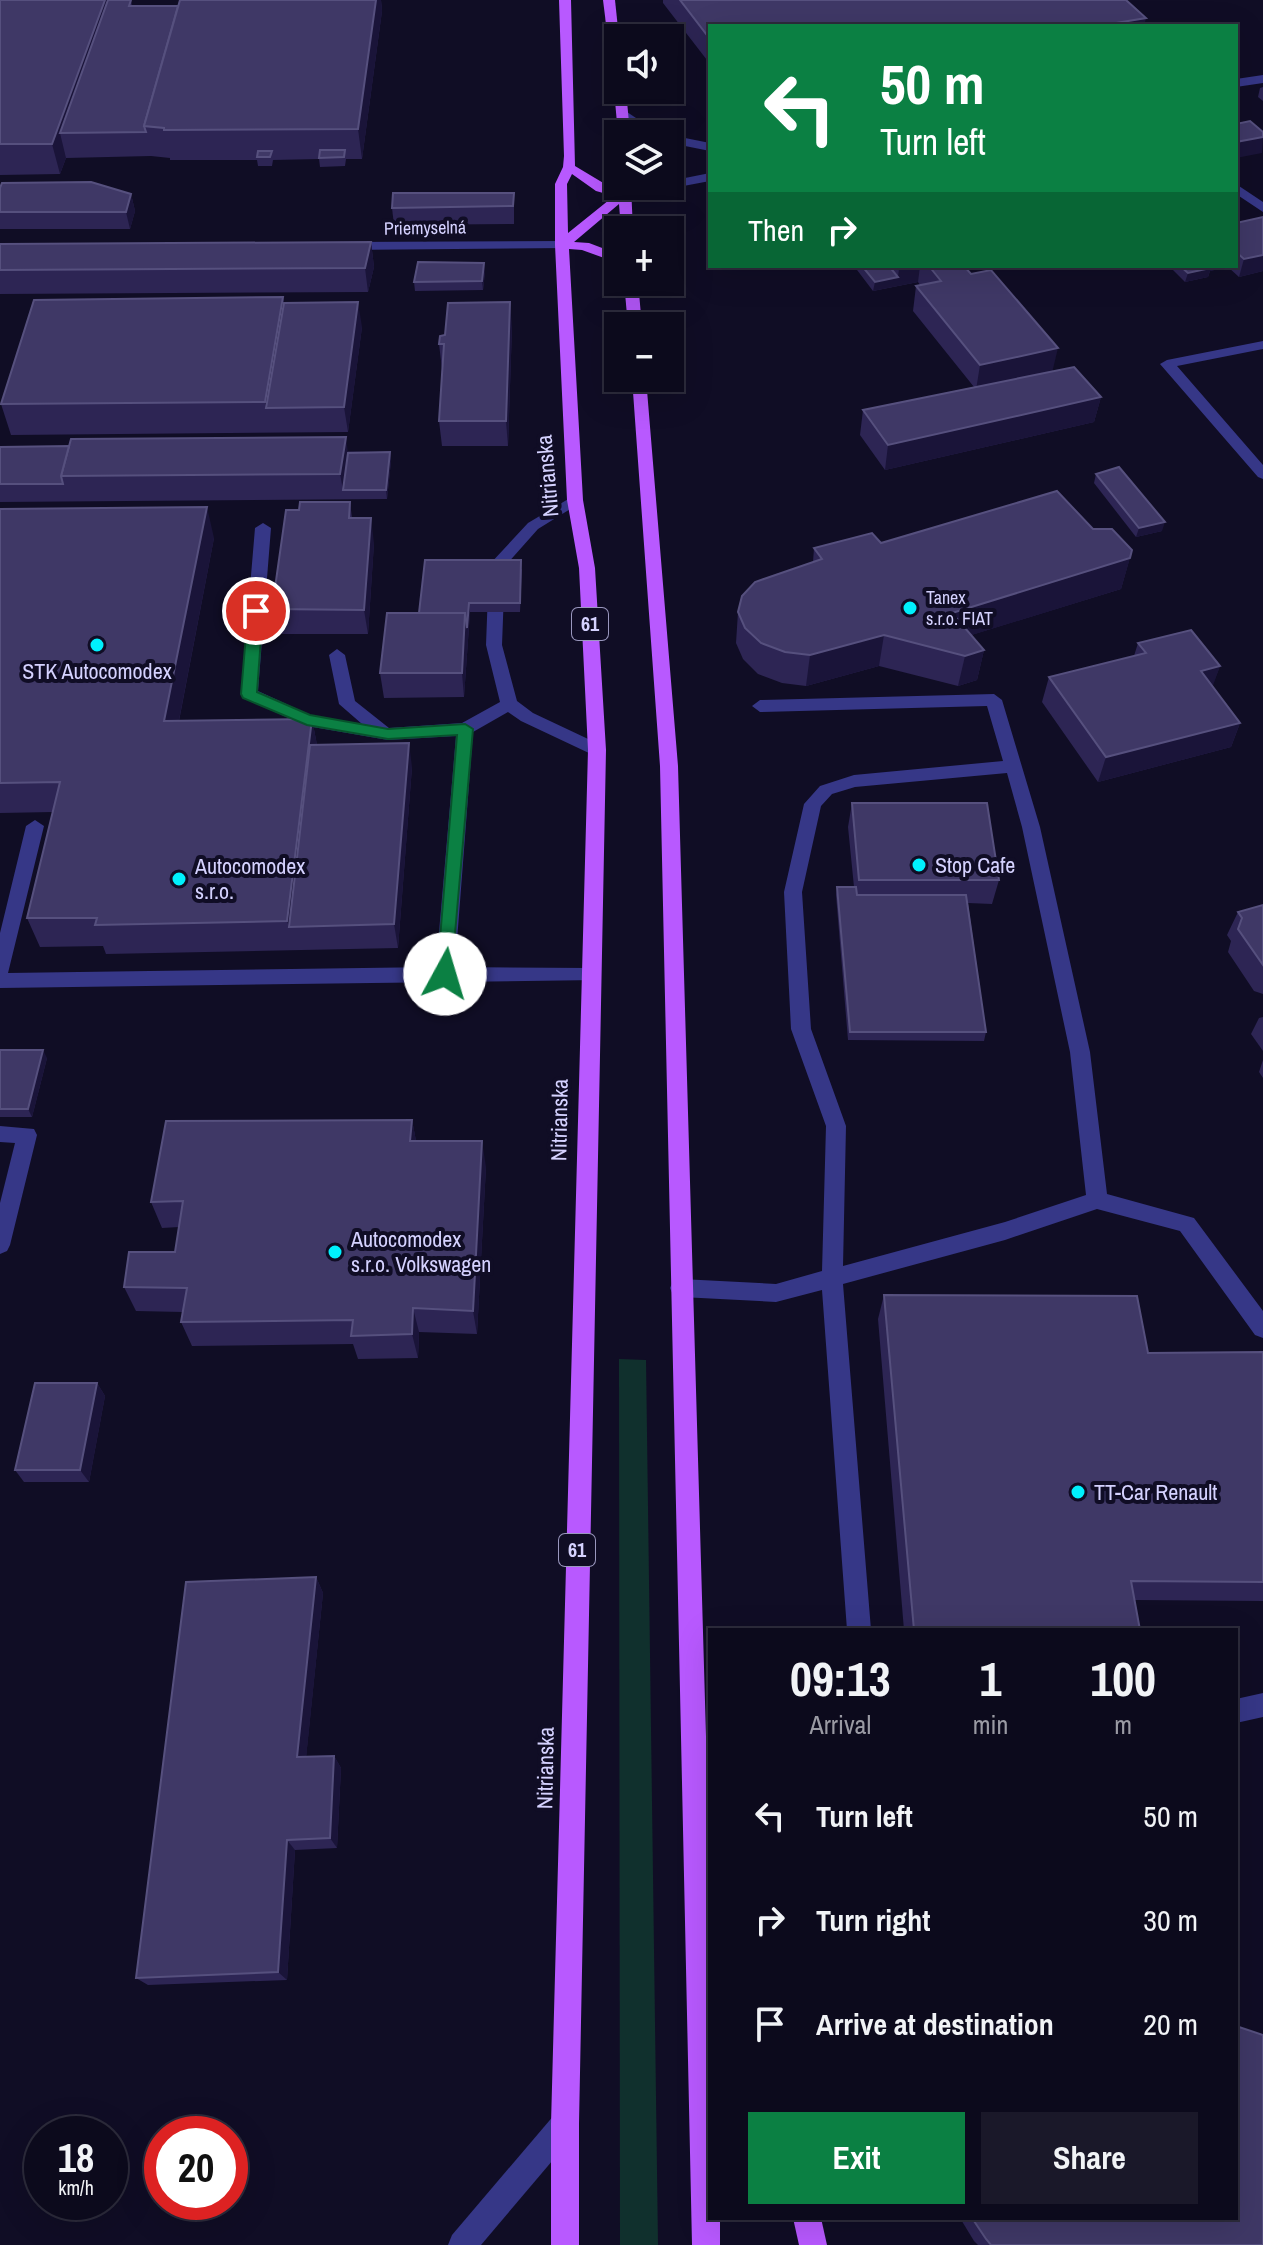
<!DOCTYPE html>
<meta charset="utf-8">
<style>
body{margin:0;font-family:"Archivo Narrow",sans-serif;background:#1a1829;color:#f1f3f6;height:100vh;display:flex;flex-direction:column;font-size:30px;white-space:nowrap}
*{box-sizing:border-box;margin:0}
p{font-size:26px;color:#9a9aa3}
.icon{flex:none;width:44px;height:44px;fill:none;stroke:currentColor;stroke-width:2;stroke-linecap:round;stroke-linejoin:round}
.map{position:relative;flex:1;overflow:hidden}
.side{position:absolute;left:708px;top:1628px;width:530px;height:592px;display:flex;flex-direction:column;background:#0c0a1c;border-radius:0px;box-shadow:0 8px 32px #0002,0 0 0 2px #2c2b3b}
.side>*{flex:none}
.guide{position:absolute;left:708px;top:24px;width:530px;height:244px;border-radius:0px;box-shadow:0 8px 32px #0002,0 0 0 2px #2c2b3b;background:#0b8043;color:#fff;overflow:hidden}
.buttons{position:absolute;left:604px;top:24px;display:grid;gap:16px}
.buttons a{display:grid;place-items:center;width:80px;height:80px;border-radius:0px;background:#0c0a1c;box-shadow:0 8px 32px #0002,0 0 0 2px #2c2b3b;font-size:40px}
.speed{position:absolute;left:24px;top:2116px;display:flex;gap:16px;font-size:40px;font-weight:700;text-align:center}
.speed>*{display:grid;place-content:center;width:104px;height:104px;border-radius:50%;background:#0c0a1c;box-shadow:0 8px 32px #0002,0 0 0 2px #2c2b3b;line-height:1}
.speed small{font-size:20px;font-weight:400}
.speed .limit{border:12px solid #d22;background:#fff;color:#111}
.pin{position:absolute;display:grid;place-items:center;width:68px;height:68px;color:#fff;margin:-34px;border:4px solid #fff;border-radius:50%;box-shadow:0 2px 8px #0007}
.me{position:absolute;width:88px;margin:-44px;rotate:6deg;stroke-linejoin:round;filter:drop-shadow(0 0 6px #0008)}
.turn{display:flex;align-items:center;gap:28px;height:168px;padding:0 40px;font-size:36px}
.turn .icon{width:104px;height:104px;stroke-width:2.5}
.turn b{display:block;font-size:56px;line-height:68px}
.then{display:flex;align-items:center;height:76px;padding:0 40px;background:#0003;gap:16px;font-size:30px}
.eta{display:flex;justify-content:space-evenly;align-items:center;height:136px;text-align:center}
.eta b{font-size:48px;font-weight:700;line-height:56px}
.action{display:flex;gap:16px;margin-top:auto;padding:16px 40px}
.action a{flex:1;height:92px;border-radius:0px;background:#0b8043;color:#fff;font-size:32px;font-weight:700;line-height:92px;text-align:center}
.action a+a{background:#1a1829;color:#f1f3f6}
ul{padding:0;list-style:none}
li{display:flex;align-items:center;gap:24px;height:104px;padding:0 40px}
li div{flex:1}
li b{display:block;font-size:30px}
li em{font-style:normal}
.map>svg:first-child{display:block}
</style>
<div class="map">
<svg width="1263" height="2245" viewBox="0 0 1263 2245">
<rect width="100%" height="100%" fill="#100d25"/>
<!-- green -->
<polygon fill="#10302d" points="619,1359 646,1360 658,2245 620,2245"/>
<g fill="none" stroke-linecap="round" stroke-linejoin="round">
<!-- minor -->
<g fill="#363787" fill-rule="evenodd">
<polygon points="1263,75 1263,83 1236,87 1236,79"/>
<polygon points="619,112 627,112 660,134 645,134 619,118"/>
<polygon points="670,135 710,143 710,151 670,143"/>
<polygon points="710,173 710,181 625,197 619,193 644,186 670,186 670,181"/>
<polygon points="1236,184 1263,202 1263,212 1236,194"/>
<polygon points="562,241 567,242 567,248 344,250 337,246 344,242"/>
<polygon points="1263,341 1263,349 1177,366 1263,465 1263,479 1258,477 1160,364 1167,360"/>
<polygon points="575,495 583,500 580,503 538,529 505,566 502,645 517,701 533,713 603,746 606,750 603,754 591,754 521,721 508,712 473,732 455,967 590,968 597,970 599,975 597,980 0,988 0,933 26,826 35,820 44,826 8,973 436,967 456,736 388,740 307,726 243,698 241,694 255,528 263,523 271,528 258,691 310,715 362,724 339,704 329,655 337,649 345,655 355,701 389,728 462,723 500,702 486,645 489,565 528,523"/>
<path d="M994,694L1002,700L1040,827L1090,1052L1107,1194L1194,1218L1263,1311V1338L1255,1335L1180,1231L1097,1209L1005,1240L843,1284L871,1630H847L822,1290L776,1302L681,1297L673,1295L670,1288L673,1281L681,1279L776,1284L822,1271L826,1126L791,1029L784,892L804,804L820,786L854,775L1003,761L987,706L760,712L752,706L760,700ZM1007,773L1022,827L1070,1052L1086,1195L1005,1222L843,1266L846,1126L811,1029L802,892L821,806L832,794L855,787Z"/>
<polygon points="0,1126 34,1129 37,1135 10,1245 7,1251 0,1254 0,1203 15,1143 0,1142"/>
<polygon points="1263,1693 1263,1717 1236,1723 1236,1699"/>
<polygon points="565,2110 575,2114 579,2124 575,2134 481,2245 448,2245 452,2235 555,2114"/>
</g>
<!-- major -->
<g fill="#b859ff" fill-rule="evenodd">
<path d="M559,0H571L575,166L610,187L631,186L633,230H621L619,204L574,242L589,243L618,254V263L582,250L569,249L583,500L595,568L606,750L579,2124V2245H551V2124L588,750L579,568L567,500L555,245V184L563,167L564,156ZM572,174L596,191L614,196L568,233L567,184Z"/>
<polygon points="603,0 615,0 619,38 618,77 612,73"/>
<polygon points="618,87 618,90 626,90 630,134 618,134 614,90"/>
<polygon points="624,282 638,282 642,326 628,326"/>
<polygon points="632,378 646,378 678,766 706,1736 710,1737 710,1793 707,1791 710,2218 720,2218 720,2245 692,2245 660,766"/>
<polygon points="793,2218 821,2218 827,2245 799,2245"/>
</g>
</g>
<!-- wall -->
<g fill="#2d2554">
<polygon points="0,0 131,0 132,6 178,6 180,0 381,0 382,11 362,159 346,159 345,166 320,167 319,159 273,160 272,166 258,166 257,160 170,160 170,158 151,156 66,158 60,174 0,175"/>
<polygon points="663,0 1126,0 710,26 710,64 663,3"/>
<polygon points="1263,87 1263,101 1258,97 1260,88"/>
<polygon points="0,188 131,194 135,211 130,229 0,229"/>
<polygon points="514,193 514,224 394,225 392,208"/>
<polygon points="1263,217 1263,271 1239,277 1228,267 1210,271 1208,277 1185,282 1169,266 1236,266 1236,223"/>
<polygon points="371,242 374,267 368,292 0,294 0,244"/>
<polygon points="854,266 964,266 1053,371 1101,397 1094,422 885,470 860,435 863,410 974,387 913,311 916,286 920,285 918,282 873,291"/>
<polygon points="485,272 483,290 415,291 414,282"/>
<polygon points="283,297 284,303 362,327 348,432 11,435 1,404"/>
<polygon points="512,327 508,446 442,446 439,421 442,369 439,344"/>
<polygon points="0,447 390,452 391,461 387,499 0,502"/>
<polygon points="1096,474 1162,531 1136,537 1094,483"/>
<polygon points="350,502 352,518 374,543 368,634 277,634 272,609 299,510"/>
<polygon points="0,509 214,538 179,721 312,719 317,745 412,767 398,948 106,954 103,946 40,947 27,918 53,812 0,813"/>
<polygon points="1093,529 1132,550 1121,589 971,635 984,650 977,680 958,686 879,666 806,686 782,683 758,674 743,659 736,643 738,612 813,562 814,548"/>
<polygon points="522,569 520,612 470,612 464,697 384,698 380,673 419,613"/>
<polygon points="1138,643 1220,666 1212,686 1240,723 1231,747 1098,782 1042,702 1049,677 1134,656"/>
<polygon points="852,803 999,880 992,904 968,903 986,1032 984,1041 848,1040 836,895 837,887 854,887 848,827"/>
<polygon points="1263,905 1263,994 1254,991 1228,952 1231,941 1227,935 1238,912"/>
<polygon points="1263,1017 1263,1051 1251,1034 1259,1018"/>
<polygon points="0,1050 47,1058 32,1117 0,1117"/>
<polygon points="1263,1060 1263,1078 1259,1072"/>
<polygon points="412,1120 416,1141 486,1167 477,1334 419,1332 418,1358 358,1359 353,1344 192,1346 181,1322 183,1312 136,1311 124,1287 175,1252 179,1227 162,1228 151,1202"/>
<polygon points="884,1295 1148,1353 1263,1352 1263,1601 1135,1600 1140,1630 904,1630 878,1319"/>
<polygon points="97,1383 105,1396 89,1482 24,1482 15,1470"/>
<polygon points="316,1577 323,1593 306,1757 334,1756 341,1768 337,1848 295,1850 287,1980 148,1985 136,1978"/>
<polygon points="960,2218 1236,2218 1263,2245 978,2245 974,2241"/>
</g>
<!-- shaded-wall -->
<g fill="#1a1439">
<polygon points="105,0 116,0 60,133 66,158 60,174 52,144"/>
<polygon points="376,0 381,0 382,11 362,159 358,129"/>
<polygon points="1146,18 1144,26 1098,26"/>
<polygon points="1263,137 1262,153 1236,158 1236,142"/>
<polygon points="131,194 135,211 130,229 126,212"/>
<polygon points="371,242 374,267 368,292 365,268"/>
<polygon points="1263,255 1263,271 1239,277 1244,259"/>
<polygon points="484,263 485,272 483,290 482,281"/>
<polygon points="913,266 920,266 918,282 873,291 875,282 898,277 899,269"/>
<polygon points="1209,266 1229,266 1210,271 1208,277 1185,282 1188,273"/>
<polygon points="283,297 288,328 266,408 265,402"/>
<polygon points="358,302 362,327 348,432 344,407"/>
<polygon points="510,302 512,327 508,446 506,421"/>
<polygon points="1058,348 1052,373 976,390 980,365"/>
<polygon points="1101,397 1094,422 885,470 888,445"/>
<polygon points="346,437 349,462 343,490 340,474"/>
<polygon points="390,452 391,461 387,499 386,490"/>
<polygon points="207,507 214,538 173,751 164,721"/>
<polygon points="371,518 374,543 368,634 364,610"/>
<polygon points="1165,522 1162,531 1136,537 1139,528"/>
<polygon points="1130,558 1121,589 946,643 952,613"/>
<polygon points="469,603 470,612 464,697 462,673 465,613"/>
<polygon points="884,635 879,666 806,686 810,655"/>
<polygon points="984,650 977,680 958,686 965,656"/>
<polygon points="1220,666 1211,691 1201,671"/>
<polygon points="312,719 318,750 289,927 287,921"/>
<polygon points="1240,723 1231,747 1098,782 1106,757"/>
<polygon points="409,743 412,767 398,948 394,924"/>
<polygon points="43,1050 47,1058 32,1117 28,1109"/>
<polygon points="412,1120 417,1146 410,1141"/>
<polygon points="482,1141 486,1167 477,1334 473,1311"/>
<polygon points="413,1308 419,1332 418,1358 412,1334"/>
<polygon points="97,1383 105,1396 89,1482 80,1470"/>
<polygon points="316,1577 323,1593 305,1769 297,1757"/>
<polygon points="334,1756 341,1768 337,1848 330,1838"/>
<polygon points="287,1840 295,1850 287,1980 278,1972"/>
</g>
<!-- building -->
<g fill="#3f3866" stroke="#56507e" stroke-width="2">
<polygon points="0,0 105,0 52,144 0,144"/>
<polygon points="108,0 131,0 129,6 178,6 144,126 146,132 60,133"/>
<polygon points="180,0 376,0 358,129 164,130 164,128 144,126"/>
<polygon points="680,0 1126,0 1146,18 1098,26 710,26 710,39"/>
<polygon points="1250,121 1263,132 1263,137 1236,142 1236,124"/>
<polygon points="320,150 345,150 344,157 319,158"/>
<polygon points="258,151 272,151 270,157 257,157"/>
<polygon points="91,182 131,194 126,212 0,212 0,188 2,183"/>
<polygon points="393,193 514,193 513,206 392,208"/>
<polygon points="1263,217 1263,255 1244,259 1236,252 1236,223"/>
<polygon points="371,242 365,268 0,270 0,244"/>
<polygon points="418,262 484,263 482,281 414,282"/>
<polygon points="862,266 889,266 898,277 875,282"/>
<polygon points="897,266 913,266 899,269"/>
<polygon points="929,266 964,266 971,274 991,270 1058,348 980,365 916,286 941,281"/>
<polygon points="1180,266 1209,266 1211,268 1188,273"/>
<polygon points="283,297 265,402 1,404 34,300"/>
<polygon points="358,302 344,407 266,408 284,303"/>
<polygon points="510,302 506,421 439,421 444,344 439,344 440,336 445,335 448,303"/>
<polygon points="1074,367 1101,397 888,445 863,410"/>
<polygon points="346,437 340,474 61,476 71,439"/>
<polygon points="69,446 61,476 63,484 0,484 0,447"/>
<polygon points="390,452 386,490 343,490 348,453"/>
<polygon points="1119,467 1165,522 1139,528 1096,474"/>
<polygon points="1057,491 1093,529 1112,529 1132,550 1130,558 952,613 984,650 965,656 884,635 810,655 785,652 761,643 745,628 738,612 742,596 755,582 822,559 814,548 872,533 881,543"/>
<polygon points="300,502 350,502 349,518 371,518 364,610 272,609 286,510 299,510"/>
<polygon points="207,507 164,721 312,719 287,921 95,925 97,918 27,918 60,782 0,783 0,509"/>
<polygon points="425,560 521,560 520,603 469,603 467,628 465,613 419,613"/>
<polygon points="387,613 465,613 462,673 380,673"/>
<polygon points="1191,630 1220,666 1201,671 1240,723 1106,757 1049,677 1146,653 1138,643"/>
<polygon points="409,743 394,924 289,927 310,745"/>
<polygon points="852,803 987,803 999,880 859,880"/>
<polygon points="837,887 856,887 857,895 966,895 986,1032 850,1032"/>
<polygon points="1263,905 1263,965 1238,929 1242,918 1238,912"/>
<polygon points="0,1050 43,1050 28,1109 0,1109"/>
<polygon points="412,1120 410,1141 482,1141 473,1311 413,1308 412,1334 351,1336 353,1320 181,1322 187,1288 124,1287 129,1252 175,1252 183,1201 151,1202 166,1121"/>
<polygon points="884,1295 1137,1296 1148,1353 1263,1352 1263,1582 1131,1581 1140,1630 914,1630"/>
<polygon points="35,1383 97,1383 80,1470 15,1470"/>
<polygon points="316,1577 297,1757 334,1756 330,1838 287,1840 278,1972 136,1978 186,1582"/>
<polygon points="1236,2026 1263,2035 1263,2245 991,2245 986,2239 972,2218 1236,2218"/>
</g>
<!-- route -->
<polygon fill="#0b8043" stroke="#07532c" stroke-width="2" points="256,606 263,611 257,692 310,715 388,729 465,724 473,729 451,979 445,980 437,974 457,735 388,739 307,725 243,698 241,694 248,611"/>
<!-- markers -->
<g fill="#00f0fd" stroke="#100d25" stroke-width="3">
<circle cx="910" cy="608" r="8"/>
<circle cx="97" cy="645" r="8"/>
<circle cx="919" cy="865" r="8"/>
<circle cx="179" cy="879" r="8"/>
<circle cx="335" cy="1252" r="8"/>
<circle cx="1078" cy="1492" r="8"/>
</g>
<g text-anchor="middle" stroke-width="8" stroke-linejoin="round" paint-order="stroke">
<!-- far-street labels -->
<g font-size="18" fill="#d5d2ff" stroke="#100d25">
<text transform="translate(425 228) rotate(-1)" y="6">Priemyselná</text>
</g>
<!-- far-poi labels -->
<g font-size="18" fill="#d5d2ff" stroke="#100d25" text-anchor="start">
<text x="926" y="604">Tanex<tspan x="926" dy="21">s.r.o. FIAT</tspan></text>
</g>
<!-- shield labels -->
<g fill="#100d25" stroke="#9a97be" stroke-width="2">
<rect x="572" y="608" width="36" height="32" rx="6"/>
<rect x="559" y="1534" width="36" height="32" rx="6"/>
</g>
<g font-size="20" font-weight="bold" fill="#d5d2ff">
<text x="590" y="631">61</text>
<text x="577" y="1557">61</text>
</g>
<!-- street labels -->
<g font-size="22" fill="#d5d2ff" stroke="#100d25">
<text transform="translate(547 476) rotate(-95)" y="8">Nitrianska</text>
<text transform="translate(559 1120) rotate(-89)" y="8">Nitrianska</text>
<text transform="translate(545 1768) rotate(-89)" y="8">Nitrianska</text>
</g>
<!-- poi labels -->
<g font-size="22" fill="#d5d2ff" stroke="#100d25" text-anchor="start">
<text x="97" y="679" text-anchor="middle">STK Autocomodex</text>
<text x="935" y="873">Stop Cafe</text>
<text x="195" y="874">Autocomodex<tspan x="195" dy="25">s.r.o.</tspan></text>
<text x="351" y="1247">Autocomodex<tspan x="351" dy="25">s.r.o. Volkswagen</tspan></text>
<text x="1094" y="1500">TT-Car Renault</text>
</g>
</g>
</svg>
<div class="buttons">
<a><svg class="icon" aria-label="sound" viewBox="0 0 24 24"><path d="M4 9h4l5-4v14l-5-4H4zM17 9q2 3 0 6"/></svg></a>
<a><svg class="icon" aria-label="layers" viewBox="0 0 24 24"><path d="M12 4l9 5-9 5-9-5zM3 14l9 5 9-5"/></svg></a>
<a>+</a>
<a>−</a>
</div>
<div class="speed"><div>18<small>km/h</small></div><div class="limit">20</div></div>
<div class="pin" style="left:256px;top:611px;background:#d93025"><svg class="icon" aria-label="arrive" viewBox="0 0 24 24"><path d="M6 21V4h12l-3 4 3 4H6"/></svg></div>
<svg class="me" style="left:445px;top:974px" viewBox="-20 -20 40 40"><circle r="19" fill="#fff"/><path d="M0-13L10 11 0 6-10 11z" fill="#0b8043"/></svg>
<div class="guide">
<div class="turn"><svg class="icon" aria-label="left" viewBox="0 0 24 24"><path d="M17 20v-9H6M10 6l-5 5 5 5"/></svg><div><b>50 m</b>Turn left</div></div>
<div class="then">Then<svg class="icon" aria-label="right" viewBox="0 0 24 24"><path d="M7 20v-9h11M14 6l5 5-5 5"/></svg></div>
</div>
<section class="side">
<div class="eta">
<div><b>09:13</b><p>Arrival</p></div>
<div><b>1</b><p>min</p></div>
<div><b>100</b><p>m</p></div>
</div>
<ul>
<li><svg class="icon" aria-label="left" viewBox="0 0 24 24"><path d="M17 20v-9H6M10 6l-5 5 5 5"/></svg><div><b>Turn left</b></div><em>50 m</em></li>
<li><svg class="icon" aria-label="right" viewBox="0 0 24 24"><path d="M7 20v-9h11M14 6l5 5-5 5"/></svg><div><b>Turn right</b></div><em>30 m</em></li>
<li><svg class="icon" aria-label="arrive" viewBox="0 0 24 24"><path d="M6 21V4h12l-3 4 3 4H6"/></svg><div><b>Arrive at destination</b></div><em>20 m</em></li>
</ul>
<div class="action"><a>Exit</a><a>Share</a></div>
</section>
</div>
